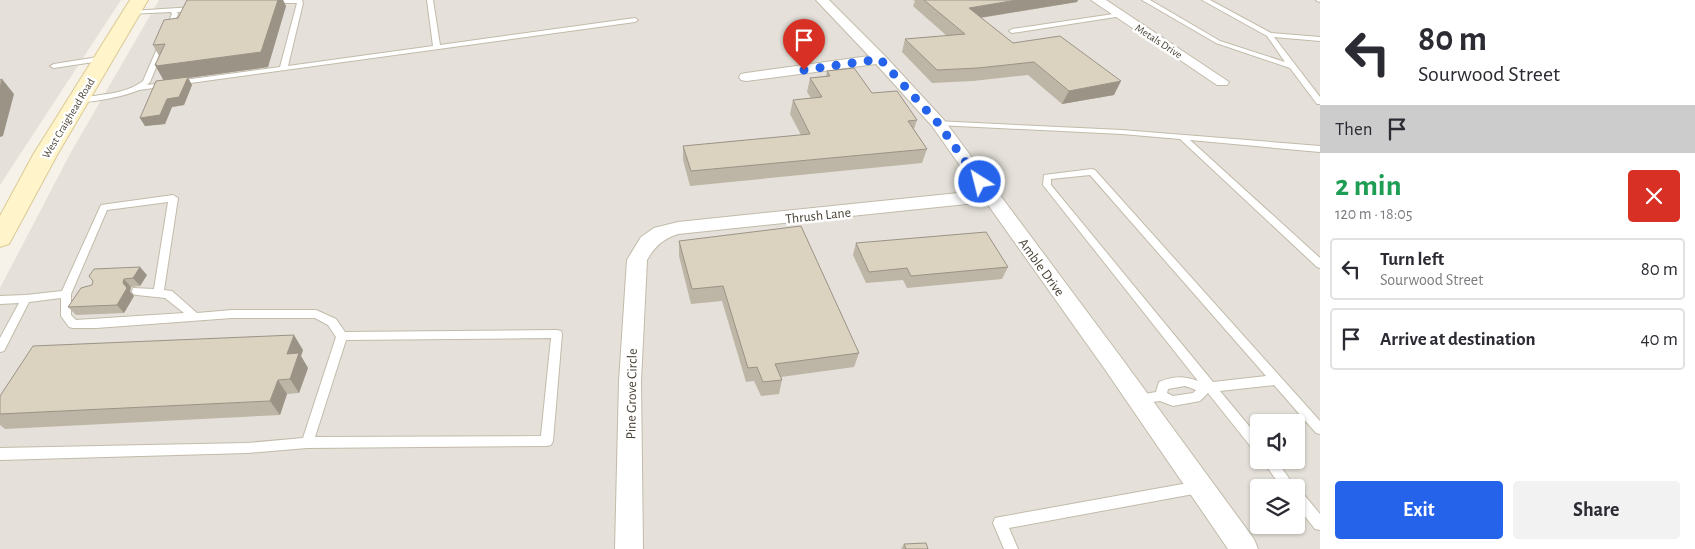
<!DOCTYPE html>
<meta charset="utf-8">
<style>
body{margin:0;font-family:"Alegreya Sans",sans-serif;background:#f2f2f3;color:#2b2b33;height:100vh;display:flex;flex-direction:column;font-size:19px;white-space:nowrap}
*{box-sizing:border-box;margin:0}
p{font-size:16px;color:#7c7c81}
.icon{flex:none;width:28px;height:28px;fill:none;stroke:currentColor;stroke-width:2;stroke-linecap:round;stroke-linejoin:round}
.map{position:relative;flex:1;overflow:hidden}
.drawer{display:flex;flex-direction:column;background:#fff;width:375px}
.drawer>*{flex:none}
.banner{background:#fff;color:#2b2b33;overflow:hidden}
.controls{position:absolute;left:1250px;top:414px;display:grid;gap:10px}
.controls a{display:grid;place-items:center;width:55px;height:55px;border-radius:5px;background:#fff;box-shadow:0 1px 4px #0004;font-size:25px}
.pin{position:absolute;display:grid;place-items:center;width:42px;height:42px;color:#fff;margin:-51px -21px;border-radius:50% 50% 50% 0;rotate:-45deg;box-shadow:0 0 5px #0007}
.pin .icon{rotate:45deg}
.me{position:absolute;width:55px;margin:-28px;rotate:324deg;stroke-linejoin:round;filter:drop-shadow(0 0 4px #0008)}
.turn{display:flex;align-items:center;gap:18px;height:105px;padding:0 15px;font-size:22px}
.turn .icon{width:65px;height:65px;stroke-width:2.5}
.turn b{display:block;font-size:35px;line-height:42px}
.then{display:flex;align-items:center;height:48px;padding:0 15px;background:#0003;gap:10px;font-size:19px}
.round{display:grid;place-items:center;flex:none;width:52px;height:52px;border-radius:5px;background:#f2f2f3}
.head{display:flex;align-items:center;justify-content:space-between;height:85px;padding:0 15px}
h1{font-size:30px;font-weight:700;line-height:38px;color:#1e9e55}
.primary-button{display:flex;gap:10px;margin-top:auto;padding:10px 15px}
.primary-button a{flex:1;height:58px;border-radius:5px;background:#2563eb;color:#fff;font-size:20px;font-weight:700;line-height:58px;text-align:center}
.primary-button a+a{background:#f2f2f3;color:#2b2b33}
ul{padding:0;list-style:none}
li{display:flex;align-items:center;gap:15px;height:62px;margin:0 10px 8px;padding:0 5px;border:2px solid #e1e1e2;border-radius:5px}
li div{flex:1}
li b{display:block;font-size:19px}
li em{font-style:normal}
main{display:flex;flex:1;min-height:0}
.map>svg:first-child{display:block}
</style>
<main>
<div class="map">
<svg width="1320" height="549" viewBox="0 0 1320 549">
<rect width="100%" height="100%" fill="#f6f2e9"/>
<!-- industrial -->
<g fill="#e5e1da" fill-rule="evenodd">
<polygon points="0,0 121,0 0,185"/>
<path d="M159,0H1320V549H0V288L71,152ZM1259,422H1296V460H1259ZM1259,488H1296V525H1259Z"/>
</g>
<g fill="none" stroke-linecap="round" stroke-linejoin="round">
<!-- lane casing -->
<g stroke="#c2bbaa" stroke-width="2">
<g id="lane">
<path d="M271,0H302L303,3L288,66L433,46L427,0H433L440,45L635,18L638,20L635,22L139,90C128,95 84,106 75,100L79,98C101,94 124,95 143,81L172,14L171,12L129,14V12L131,11L194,7L197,9L194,11L177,12L178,14L150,82L147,85L280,67L297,3H269V1Z"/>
<polygon points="1142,0 1150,0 1220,41 1285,62 1267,36 1202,0 1210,0 1271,33 1320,37 1320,41 1274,37 1320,97 1320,104 1317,104 1290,68 1216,43"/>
<polygon points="1316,0 1320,0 1320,2 1317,1"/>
<polygon points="1120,13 1123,15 1122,16 1012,33 1009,31 1012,29"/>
<polygon points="104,56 108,58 107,60 54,68 50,66 54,64"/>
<polygon points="935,121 1122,130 1320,146 1320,152 1190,140 1320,258 1320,268 1317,267 1180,139 1122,134 938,125 935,125"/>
<path d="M1092,169L1095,170L1320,421V434L1316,433L1274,385L1220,391L1259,438V453L1255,452L1208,393L1200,401L1173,406L1160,401L1139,404L1135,402L1133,399L1135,396L1156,392L1159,382C1174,376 1183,376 1198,381L1043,185L1044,175ZM1090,175L1266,376L1213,382L1051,185V179ZM1185,386L1196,390L1193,393L1173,396L1167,393L1168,389Z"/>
<path d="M173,195L178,198L164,290L172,291L197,313L232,310H316L336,319L345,332L557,330L561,331L562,334L553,441L551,445L547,446L307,448L247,453L0,460V448L247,443L303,438L336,337L328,325L315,318H232L96,328H73L69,327L61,316V298L29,302L4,351L0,352V338L19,303L0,304V296L26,295L62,291L101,205ZM168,202L154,289L133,288L132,291L133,294L137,295L165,298L184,313L76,320L71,315V294L107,210ZM551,338L541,436L315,437L346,340Z"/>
<polygon points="1262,460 1276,460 1296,488 1282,488"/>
<polygon points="1199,481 1204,483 1205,487 1204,491 1199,493 1009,528 1018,549 1004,549 993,523 995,518 1000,517"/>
<polygon points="1296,489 1301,491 1320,514 1320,530 1315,529 1296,505"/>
</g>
</g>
<!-- street casing -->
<g stroke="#c2bbaa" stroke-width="2">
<g id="street">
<path d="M816,0H829L885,56L944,120L1120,356L1254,539L1258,549H1228L1104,368L986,202L678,234C663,239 655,246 647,260L641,381L643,549H615L619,381L627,260L641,237L654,228L678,222L978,191L932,126L876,64L746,81L741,80L739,77L741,74L746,73L869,56Z"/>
<polygon points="1091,0 1106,0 1229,82 1227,85 1217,85"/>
</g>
</g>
<!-- secondary casing -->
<g stroke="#daca95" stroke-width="2">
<polygon id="secondary" points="130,0 148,0 57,155 9,244 0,247 0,216 33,155"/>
</g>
<!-- lane -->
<use href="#lane" fill="#fff" fill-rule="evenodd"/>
<!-- street -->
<use href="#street" fill="#fff" fill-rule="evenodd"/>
<!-- secondary -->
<use href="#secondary" fill="#fff4ca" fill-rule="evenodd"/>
</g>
<!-- wall -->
<g fill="#bdb5a5">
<polygon points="187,0 283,0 286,6 268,67 188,78 192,85 184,105 172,107 165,124 145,126 140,118 164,80 155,65 159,56 153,45 178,18"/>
<polygon points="913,0 1078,0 1077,2 981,18 1013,43 1114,95 1062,104 1028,75 973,81 932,83 902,52 905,39 947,36 913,6 915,1"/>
<polygon points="827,71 872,93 917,120 914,129 927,149 922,163 690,186 683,160 683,146 801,135 790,114 793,100 811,98 807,92 810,78 826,76"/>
<polygon points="679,241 859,353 854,367 781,377 782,380 779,394 761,396 754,381 746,382 722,301 691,304 679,256"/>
<polygon points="856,243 1008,267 1002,279 907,288 903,280 866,283 853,255"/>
<polygon points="147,275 140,286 131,287 130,291 134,296 124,313 76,315 68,307 92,285"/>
<polygon points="303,350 301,356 308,368 299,393 287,394 280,415 5,429 0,425 0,396"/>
<polygon points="904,544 928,549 901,549"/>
</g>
<!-- shaded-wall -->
<g fill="#9a9386">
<polygon points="278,0 283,0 286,6 268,67 188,78 192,85 184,105 172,107 165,124 145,126 140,118 164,81 155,65"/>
<polygon points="1017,0 1078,0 1077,2 965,20 969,8"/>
<polygon points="2,79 14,94 3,136 0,137 0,89"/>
<polygon points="1121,81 1114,95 1062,104 1069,91"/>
<polygon points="140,267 147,275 140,286 133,278"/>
<polygon points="124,279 131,287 130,292 134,296 124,313 117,305"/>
<polygon points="294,335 303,350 301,356 308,368 299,393 290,379 287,354"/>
<polygon points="278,380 287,394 280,415 270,401"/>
</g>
<!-- building -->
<g fill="#dcd2c0" stroke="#9a9386">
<polygon points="187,0 278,0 261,52 156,66 157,65 155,65 165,44 153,45 164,20 178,18"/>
<polygon points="924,0 1017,0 969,8 1013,43 1060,36 1121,81 1069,91 1034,62 978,68 937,70 905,39 965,34"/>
<polygon points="854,68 872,93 897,91 917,120 908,121 927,149 691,171 683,146 810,134 793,100 822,97 810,78 830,76 827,71"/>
<polygon points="188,77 179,97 167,99 160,115 140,118 156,81"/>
<polygon points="2,79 0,89 0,80"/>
<polygon points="801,226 859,353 775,364 782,380 763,382 757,367 748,368 723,286 692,289 679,241"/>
<polygon points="986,232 1008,267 911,276 907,268 869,272 856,243"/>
<polygon points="140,267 133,278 124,279 123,283 127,288 117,305 68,307 81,288 92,285 93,281 89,276 94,269"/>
<polygon points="294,335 287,354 299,353 290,379 278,380 270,401 0,414 0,396 33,346"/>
<polygon points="926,543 928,549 906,549 904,544"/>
</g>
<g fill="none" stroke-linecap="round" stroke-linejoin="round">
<!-- route -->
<polyline stroke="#2563eb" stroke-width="9" stroke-dasharray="0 16.2" points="804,70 880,59 938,123 980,182"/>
</g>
<g text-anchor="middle" stroke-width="5" stroke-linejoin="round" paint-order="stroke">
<!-- far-street labels -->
<g font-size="11" fill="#4a4336" stroke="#fff">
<text transform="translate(1159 41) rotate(33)" y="4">Metals Drive</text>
<text transform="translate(68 118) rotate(-59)" y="4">West Craighead Road</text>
</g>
<!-- street labels -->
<g font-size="14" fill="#4a4336" stroke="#fff">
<text transform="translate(818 215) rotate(-6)" y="5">Thrush Lane</text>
<text transform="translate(1042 267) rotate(54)" y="5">Amble Drive</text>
<text transform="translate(631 394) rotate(-89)" y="5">Pine Grove Circle</text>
</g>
</g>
</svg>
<div class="controls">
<a><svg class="icon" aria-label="sound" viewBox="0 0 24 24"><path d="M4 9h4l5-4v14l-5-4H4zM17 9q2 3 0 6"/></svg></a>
<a><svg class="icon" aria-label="layers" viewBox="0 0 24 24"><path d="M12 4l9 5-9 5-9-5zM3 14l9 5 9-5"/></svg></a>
</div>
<div class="pin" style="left:804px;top:70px;background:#d93025"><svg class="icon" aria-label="arrive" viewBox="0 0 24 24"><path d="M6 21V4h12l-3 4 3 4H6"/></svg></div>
<svg class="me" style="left:980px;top:182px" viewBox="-20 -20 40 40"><circle r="17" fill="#2563eb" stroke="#fff" stroke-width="3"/><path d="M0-11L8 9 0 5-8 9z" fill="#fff"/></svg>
</div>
<section class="drawer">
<div class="banner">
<div class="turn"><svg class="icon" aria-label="left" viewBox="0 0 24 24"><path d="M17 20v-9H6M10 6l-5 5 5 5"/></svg><div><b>80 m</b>Sourwood Street</div></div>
<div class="then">Then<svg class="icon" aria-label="arrive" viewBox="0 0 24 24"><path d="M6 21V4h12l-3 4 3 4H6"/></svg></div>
</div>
<div class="head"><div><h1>2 min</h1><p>120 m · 18:05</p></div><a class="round" style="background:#d93025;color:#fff"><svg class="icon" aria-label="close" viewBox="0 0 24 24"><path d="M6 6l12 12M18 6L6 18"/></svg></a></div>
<ul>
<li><svg class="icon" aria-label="left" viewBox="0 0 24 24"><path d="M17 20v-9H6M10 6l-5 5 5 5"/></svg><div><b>Turn left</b><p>Sourwood Street</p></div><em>80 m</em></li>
<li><svg class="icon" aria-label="arrive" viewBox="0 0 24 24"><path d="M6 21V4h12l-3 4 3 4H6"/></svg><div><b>Arrive at destination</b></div><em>40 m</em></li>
</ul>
<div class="primary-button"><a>Exit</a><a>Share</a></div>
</section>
</main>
